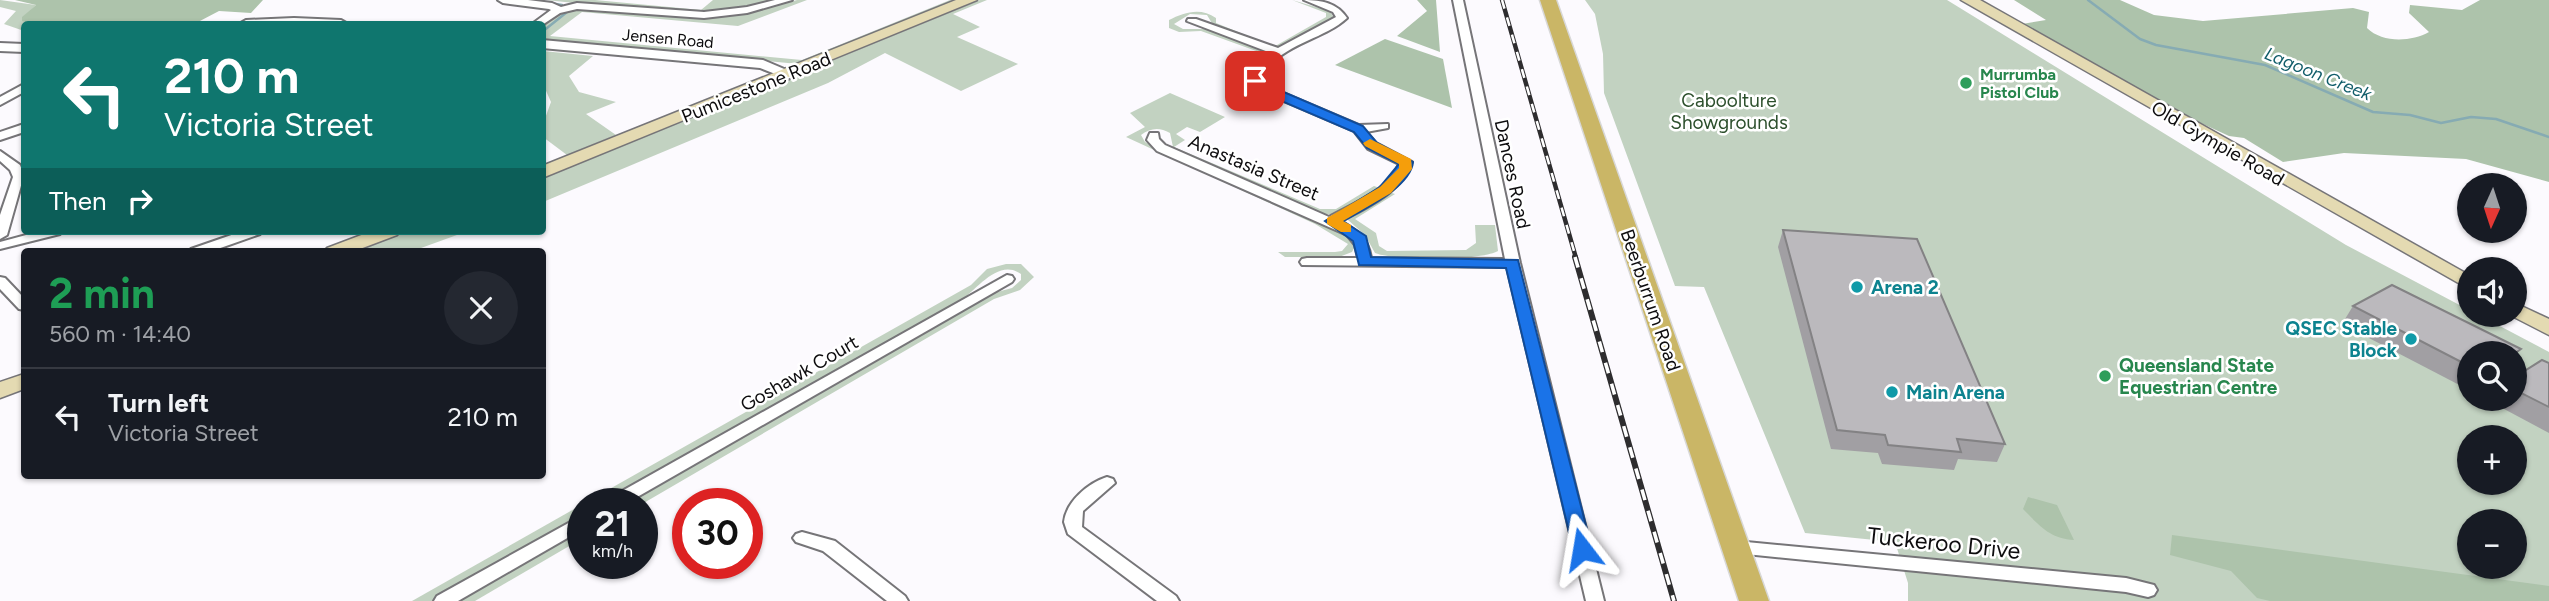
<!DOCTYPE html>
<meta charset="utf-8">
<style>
body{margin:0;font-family:Figtree,sans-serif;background:#242831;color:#f1f3f6;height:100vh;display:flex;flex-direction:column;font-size:26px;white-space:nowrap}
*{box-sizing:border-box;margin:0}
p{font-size:23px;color:#9ea1a6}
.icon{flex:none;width:38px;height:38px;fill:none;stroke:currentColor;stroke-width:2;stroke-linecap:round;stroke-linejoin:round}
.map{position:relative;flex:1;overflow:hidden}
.sheet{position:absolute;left:21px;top:248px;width:525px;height:231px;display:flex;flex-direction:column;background:#171b24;border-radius:7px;box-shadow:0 2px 5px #0004}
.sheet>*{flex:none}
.banner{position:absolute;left:21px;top:21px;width:525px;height:214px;border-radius:7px;box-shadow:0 2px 5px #0004;background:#0f766e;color:#fff;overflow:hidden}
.needle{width:46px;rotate:183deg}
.tools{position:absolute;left:2457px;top:173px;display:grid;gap:14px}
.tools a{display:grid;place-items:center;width:70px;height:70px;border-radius:50%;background:#171b24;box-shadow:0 2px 5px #0004;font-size:35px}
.speed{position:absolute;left:567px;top:488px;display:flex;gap:14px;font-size:35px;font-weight:700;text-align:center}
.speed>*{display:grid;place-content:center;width:91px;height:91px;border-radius:50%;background:#171b24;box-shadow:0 2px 5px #0004;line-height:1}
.speed small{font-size:18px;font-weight:400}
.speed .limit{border:10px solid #d22;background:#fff;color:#111}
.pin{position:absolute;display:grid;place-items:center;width:60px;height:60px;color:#fff;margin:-30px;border-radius:14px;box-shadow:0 4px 10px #0006}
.me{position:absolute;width:77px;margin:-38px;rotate:346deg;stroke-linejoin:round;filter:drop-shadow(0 0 5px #0008)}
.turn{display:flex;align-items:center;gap:24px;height:147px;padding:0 28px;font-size:32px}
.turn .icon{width:91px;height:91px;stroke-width:2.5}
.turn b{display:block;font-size:49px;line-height:60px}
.then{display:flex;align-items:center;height:66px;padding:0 28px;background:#0003;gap:14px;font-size:26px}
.round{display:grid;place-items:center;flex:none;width:74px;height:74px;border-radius:37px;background:#242831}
.overview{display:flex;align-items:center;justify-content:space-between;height:119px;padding:0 28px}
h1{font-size:42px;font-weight:700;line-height:52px;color:#1e9e55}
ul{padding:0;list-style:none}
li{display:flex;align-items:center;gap:21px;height:98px;padding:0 28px;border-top:2px solid #363941}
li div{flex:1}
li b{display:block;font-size:26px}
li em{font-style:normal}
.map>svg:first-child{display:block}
</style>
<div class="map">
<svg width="2549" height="601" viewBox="0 0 2549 601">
<rect width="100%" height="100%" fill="#fcfafe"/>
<!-- green -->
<g fill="#c2d2c1" fill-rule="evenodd">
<polygon points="0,0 36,5 22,18 27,23 68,24 24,24 24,31 4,24 16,11 0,7"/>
<path d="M546,0H595L701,10L713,0H779C703,20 618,7 546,0Z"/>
<polygon points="797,0 807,0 738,26 582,12 550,36 802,60 950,0 958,0 798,64 543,39 543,26 562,13 576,9 696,19 745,14"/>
<polygon points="980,0 987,0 953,14 980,27 957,37 1018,64 961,91 885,53 828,83 543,202 543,178"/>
<path d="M1292,0L1330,11L1334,18L1283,46L1273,47L1213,25L1207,15L1190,14L1174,24L1183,29H1210L1266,53L1265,59L1248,77L1250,86L1241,81L1259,58V52L1201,31L1179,32L1169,28V20C1184,12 1201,7 1216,18V23L1270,45H1277L1326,17V13Z"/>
<path d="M1585,0H1947L2346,245L2469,310V315H2479L2549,352V601H1908V583L1895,542L1805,533L1704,287L1675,286L1604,93L1603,54L1595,14ZM2469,354H2515V399H2469ZM2469,438H2515V483H2469ZM2469,522H2515V567H2469Z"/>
<polygon points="543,51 593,56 569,76 579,92 616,102 586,114 616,135 567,155 543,137 543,124 551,102 543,84"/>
<path d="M1170,93L1225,117L1200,132L1187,127L1176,134L1185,140L1174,147L1320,209H1336L1374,186L1380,188C1366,197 1348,211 1332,214C1309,218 1199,160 1173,147L1170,133C1159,127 1151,128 1141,135L1145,142L1348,236L1355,246L1352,252L1339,257H1285L1278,252H1335L1342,251L1348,244L1315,224L1126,137L1145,127L1130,113Z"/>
<path d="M1389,192L1395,194L1355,219L1376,233L1379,246L1387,251L1466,250L1476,243L1475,225H1495L1498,251C1480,261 1395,261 1375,253L1365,235L1348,220L1349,217Z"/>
<polygon points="402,231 468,231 410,252 345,252"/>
<path d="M1006,264H1021L1034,277L1020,290L994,299L642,504H621L986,295L1012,288L1021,280V274C998,258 977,290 960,301L603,504H583L971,285L987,269Z"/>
<polygon points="583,504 583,515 432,601 412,601"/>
<polygon points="583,526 583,538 475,601 453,601"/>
</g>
<!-- forest -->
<g fill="#adc3ab">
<polygon points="15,0 263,0 251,13 219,11 198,22 183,24 33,24 22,21 22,17 36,5"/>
<polygon points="1417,0 1436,0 1440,52 1397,36 1427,11"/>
<path d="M2014,0H2120L2154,15L2203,21L2353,8L2369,12L2367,28C2382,43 2411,42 2429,32L2409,13L2410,5L2462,10L2480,0H2549V182L2466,159L2344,153L2283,162L2244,138L2229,136L2179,113L2022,24L2046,20Z"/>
<polygon points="1385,39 1443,59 1452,108 1335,65"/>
<path d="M2028,497L2057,505L2074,540C2049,538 2040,526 2023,509Z"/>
<polygon points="2172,535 2549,586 2549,601 2270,601 2257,598 2231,571 2170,555"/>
</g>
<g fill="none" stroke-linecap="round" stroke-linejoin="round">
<!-- stream -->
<g stroke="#86abb3" stroke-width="2.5">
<polyline points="531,0 562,5"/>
<polyline points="2088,0 2140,39 2156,45 2265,65 2373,112 2410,115 2441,123 2471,117 2496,119 2549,137"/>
<polyline points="542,32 567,12"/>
</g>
<!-- minor casing -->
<g stroke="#767578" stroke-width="4">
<g id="minor">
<polygon points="498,0 528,0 552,3 561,7 577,3 704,12 747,7 775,0 792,0 747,13 704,18 577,9 560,13 542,25 532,24 551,10 549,9 503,3"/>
<path d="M1304,0C1322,0 1337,3 1347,18C1321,42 1275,44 1261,81L1264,85L1359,125L1388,124V128L1366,132L1376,143L1412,162C1402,193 1366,207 1340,222C1358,230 1368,238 1371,258L1505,259L1453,0H1463L1520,263L1604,601H1586L1507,267L1302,265L1300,262L1302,259L1307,258H1358L1355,245L1347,235L1157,151L1147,140L1150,133H1158L1159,139L1165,145L1329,217C1352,204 1390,190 1399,164L1368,149L1354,131L1256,89L1249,81L1255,68L1271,53L1187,21L1188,19H1196L1278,48L1336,17L1333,12Z"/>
<polygon points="24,84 24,92 0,105 0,97"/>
<polygon points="24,124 24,132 0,140 0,132"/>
<polygon points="0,151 20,165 24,175 7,235 0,239 0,215 13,177 10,170 0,161"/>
<polygon points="41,231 62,231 60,234 0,249 0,242"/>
<polygon points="243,231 262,231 260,234 209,252 189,252 191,249"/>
<polygon points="1007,275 1012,276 1014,279 1012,282 625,504 604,504 606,500"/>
<polygon points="0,277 5,278 24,298 24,310 19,309 0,289"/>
<path d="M1107,477L1113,479L1115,483L1083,511L1082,527L1176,596L1179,601H1157L1068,534L1064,522C1066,502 1088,483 1107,477Z"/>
<polygon points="583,515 583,529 458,601 434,601 437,596"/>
<polygon points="802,532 835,541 905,596 908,601 887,601 823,551 796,542 793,538 796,534"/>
<polygon points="1736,541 2126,578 2154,585 2157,590 2154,595 2148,597 2126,592 1736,553 1730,552 1727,547 1730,542"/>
</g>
</g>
<!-- tertiary casing -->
<g stroke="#767578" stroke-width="4">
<g id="tertiary">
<polygon points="294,18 341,20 348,24 239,24 246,20"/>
<polygon points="542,40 763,60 796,74 788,79 760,68 542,48"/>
<polygon points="0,43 24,44 24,52 0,51"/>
</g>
</g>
<!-- secondary casing -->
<g stroke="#767578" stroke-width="3">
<g id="secondary">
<polygon points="956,0 977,0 542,178 542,166"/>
<polygon points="1961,0 1980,0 2469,275 2469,289"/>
<polygon points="372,231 400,231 397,235 352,252 324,252 327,248"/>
<polygon points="2515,303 2549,319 2549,335 2510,315 2515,315"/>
<polygon points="24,374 24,389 0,398 0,382"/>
</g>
</g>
<!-- primary casing -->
<g stroke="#d8d8d8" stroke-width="3">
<polygon id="primary" points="1540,0 1556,0 1769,601 1739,601"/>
</g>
<!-- minor -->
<use href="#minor" fill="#fff" fill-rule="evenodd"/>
<!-- tertiary -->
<use href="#tertiary" fill="#fff" fill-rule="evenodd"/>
<!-- secondary -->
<use href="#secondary" fill="#e4dab2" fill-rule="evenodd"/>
<!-- primary -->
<use href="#primary" fill="#cab666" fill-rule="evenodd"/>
<!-- rail-far1 casing -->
<g stroke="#2e2d2f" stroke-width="4.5">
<polyline id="rail-far1" points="1502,0 1576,258"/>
</g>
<!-- rail casing -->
<g stroke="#2e2d2f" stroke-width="6">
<polyline id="rail" points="1575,257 1674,601"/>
</g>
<!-- rail-far1 -->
<use href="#rail-far1" stroke="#fff" stroke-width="2.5" stroke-dasharray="9" stroke-linecap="butt"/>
<!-- rail -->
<use href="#rail" stroke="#fff" stroke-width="3.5" stroke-dasharray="11" stroke-linecap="butt"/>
</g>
<!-- wall -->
<g fill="#a19fa3">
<polygon points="1783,230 2005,444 1997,462 1958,459 1954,470 1882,464 1878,453 1831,449 1778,247"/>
<polygon points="2353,306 2469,354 2469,390 2342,324"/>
<polygon points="2549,363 2549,433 2491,402 2493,399 2515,399 2515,377"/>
</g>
<!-- building -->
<g fill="#bbb9bd" stroke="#838284" stroke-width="2">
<polygon points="1783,230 1917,239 2005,444 1957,439 1961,452 1888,445 1885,435 1837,430"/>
<polygon points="2392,285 2521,349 2514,354 2469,354 2469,366 2353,306"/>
<polygon points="2542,360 2549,363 2549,407 2515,390 2515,377"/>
</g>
<!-- route -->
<path fill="#1a73e8" stroke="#114b97" stroke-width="2" d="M1250,78H1259L1265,84L1363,126L1377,143L1413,162C1411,187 1362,210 1343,221L1366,236L1371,257L1518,260L1592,549L1589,554L1582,556L1573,549L1506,268L1359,265L1353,241L1325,221L1380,187L1399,164L1367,148L1354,132L1256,90L1248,81Z"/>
<!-- slow -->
<polygon fill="#f59e0b" points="1370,139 1411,159 1412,169 1391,193 1343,221 1351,225 1351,232 1341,232 1327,224 1327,218 1380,187 1399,168 1399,164 1365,146 1363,143"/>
<!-- markers -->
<g fill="#2e9e5b" stroke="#fff" stroke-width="2.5">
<circle cx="1966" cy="83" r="7"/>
<circle cx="2105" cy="376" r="7"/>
</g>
<g fill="#0f9aa8" stroke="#fff" stroke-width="2.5">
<circle cx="1857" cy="287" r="7"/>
<circle cx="2411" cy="339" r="7"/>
<circle cx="1892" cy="392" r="7"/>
</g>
<g text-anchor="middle" stroke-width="5" stroke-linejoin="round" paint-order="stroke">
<!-- far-street labels -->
<g font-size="16" fill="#0d0c0e" stroke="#fff">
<text transform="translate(668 38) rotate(5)" y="6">Jensen Road</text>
</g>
<!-- far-leisure labels -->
<g font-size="16" font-weight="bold" fill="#27864d" stroke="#fff" text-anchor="start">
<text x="1980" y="80">Murrumba<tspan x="1980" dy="18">Pistol Club</tspan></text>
</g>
<!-- far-water labels -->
<g font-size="18" font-style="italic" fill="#115d6a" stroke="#fff">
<text transform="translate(2318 74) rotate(22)" y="6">Lagoon Creek</text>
</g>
<!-- street labels -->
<g font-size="19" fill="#0d0c0e" stroke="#fff">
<text transform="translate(756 87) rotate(-22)" y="7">Pumicestone Road</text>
<text transform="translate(2218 143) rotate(30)" y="7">Old Gympie Road</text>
<text transform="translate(1254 167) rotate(23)" y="7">Anastasia Street</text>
<text transform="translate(1513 174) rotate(78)" y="7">Dances Road</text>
<text transform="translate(1651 300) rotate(71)" y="7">Beerburrum Road</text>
<text transform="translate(799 373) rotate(-30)" y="7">Goshawk Court</text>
</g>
<!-- park labels -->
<g font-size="19" fill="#2c4f2c" stroke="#fff">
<text x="1729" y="107">Caboolture<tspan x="1729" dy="22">Showgrounds</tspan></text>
</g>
<!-- culture labels -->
<g font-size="19" font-weight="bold" fill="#0d838f" stroke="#fff" text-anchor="start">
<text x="1871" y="294">Arena 2</text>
<text x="2397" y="335" text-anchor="end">QSEC Stable<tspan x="2397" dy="22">Block</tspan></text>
<text x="1906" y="399">Main Arena</text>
</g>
<!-- leisure labels -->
<g font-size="19" font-weight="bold" fill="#27864d" stroke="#fff" text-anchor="start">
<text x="2119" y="372">Queensland State<tspan x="2119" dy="22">Equestrian Centre</tspan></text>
</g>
<!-- near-street labels -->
<g font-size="23" fill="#0d0c0e" stroke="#fff">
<text transform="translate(1944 543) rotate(6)" y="8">Tuckeroo Drive</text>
</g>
</g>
</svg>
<div class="tools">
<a><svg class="needle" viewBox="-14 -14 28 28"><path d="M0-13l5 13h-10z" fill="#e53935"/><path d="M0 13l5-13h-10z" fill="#9ea1a6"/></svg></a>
<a><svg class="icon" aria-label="sound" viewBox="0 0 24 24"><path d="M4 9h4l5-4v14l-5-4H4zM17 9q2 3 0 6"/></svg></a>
<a><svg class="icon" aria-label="search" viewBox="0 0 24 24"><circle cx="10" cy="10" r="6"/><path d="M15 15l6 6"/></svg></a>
<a>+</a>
<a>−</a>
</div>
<div class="speed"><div>21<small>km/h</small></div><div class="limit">30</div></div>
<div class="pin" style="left:1255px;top:81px;background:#d93025"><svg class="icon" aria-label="arrive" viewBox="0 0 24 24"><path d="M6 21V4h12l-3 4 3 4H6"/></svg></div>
<svg class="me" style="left:1582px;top:549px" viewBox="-20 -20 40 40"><path d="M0-17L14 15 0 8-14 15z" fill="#1a73e8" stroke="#fff" stroke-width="4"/></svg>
<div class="banner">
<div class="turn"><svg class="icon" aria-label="left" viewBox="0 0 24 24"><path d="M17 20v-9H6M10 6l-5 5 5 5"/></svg><div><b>210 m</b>Victoria Street</div></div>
<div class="then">Then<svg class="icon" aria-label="right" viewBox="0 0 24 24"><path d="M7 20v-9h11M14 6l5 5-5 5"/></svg></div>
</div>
<section class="sheet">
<div class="overview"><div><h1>2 min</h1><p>560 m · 14:40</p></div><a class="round"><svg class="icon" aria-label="close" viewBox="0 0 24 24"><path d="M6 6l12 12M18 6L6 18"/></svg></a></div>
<ul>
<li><svg class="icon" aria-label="left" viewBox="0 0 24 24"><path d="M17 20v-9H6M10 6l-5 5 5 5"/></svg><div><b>Turn left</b><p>Victoria Street</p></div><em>210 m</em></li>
</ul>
</section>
</div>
